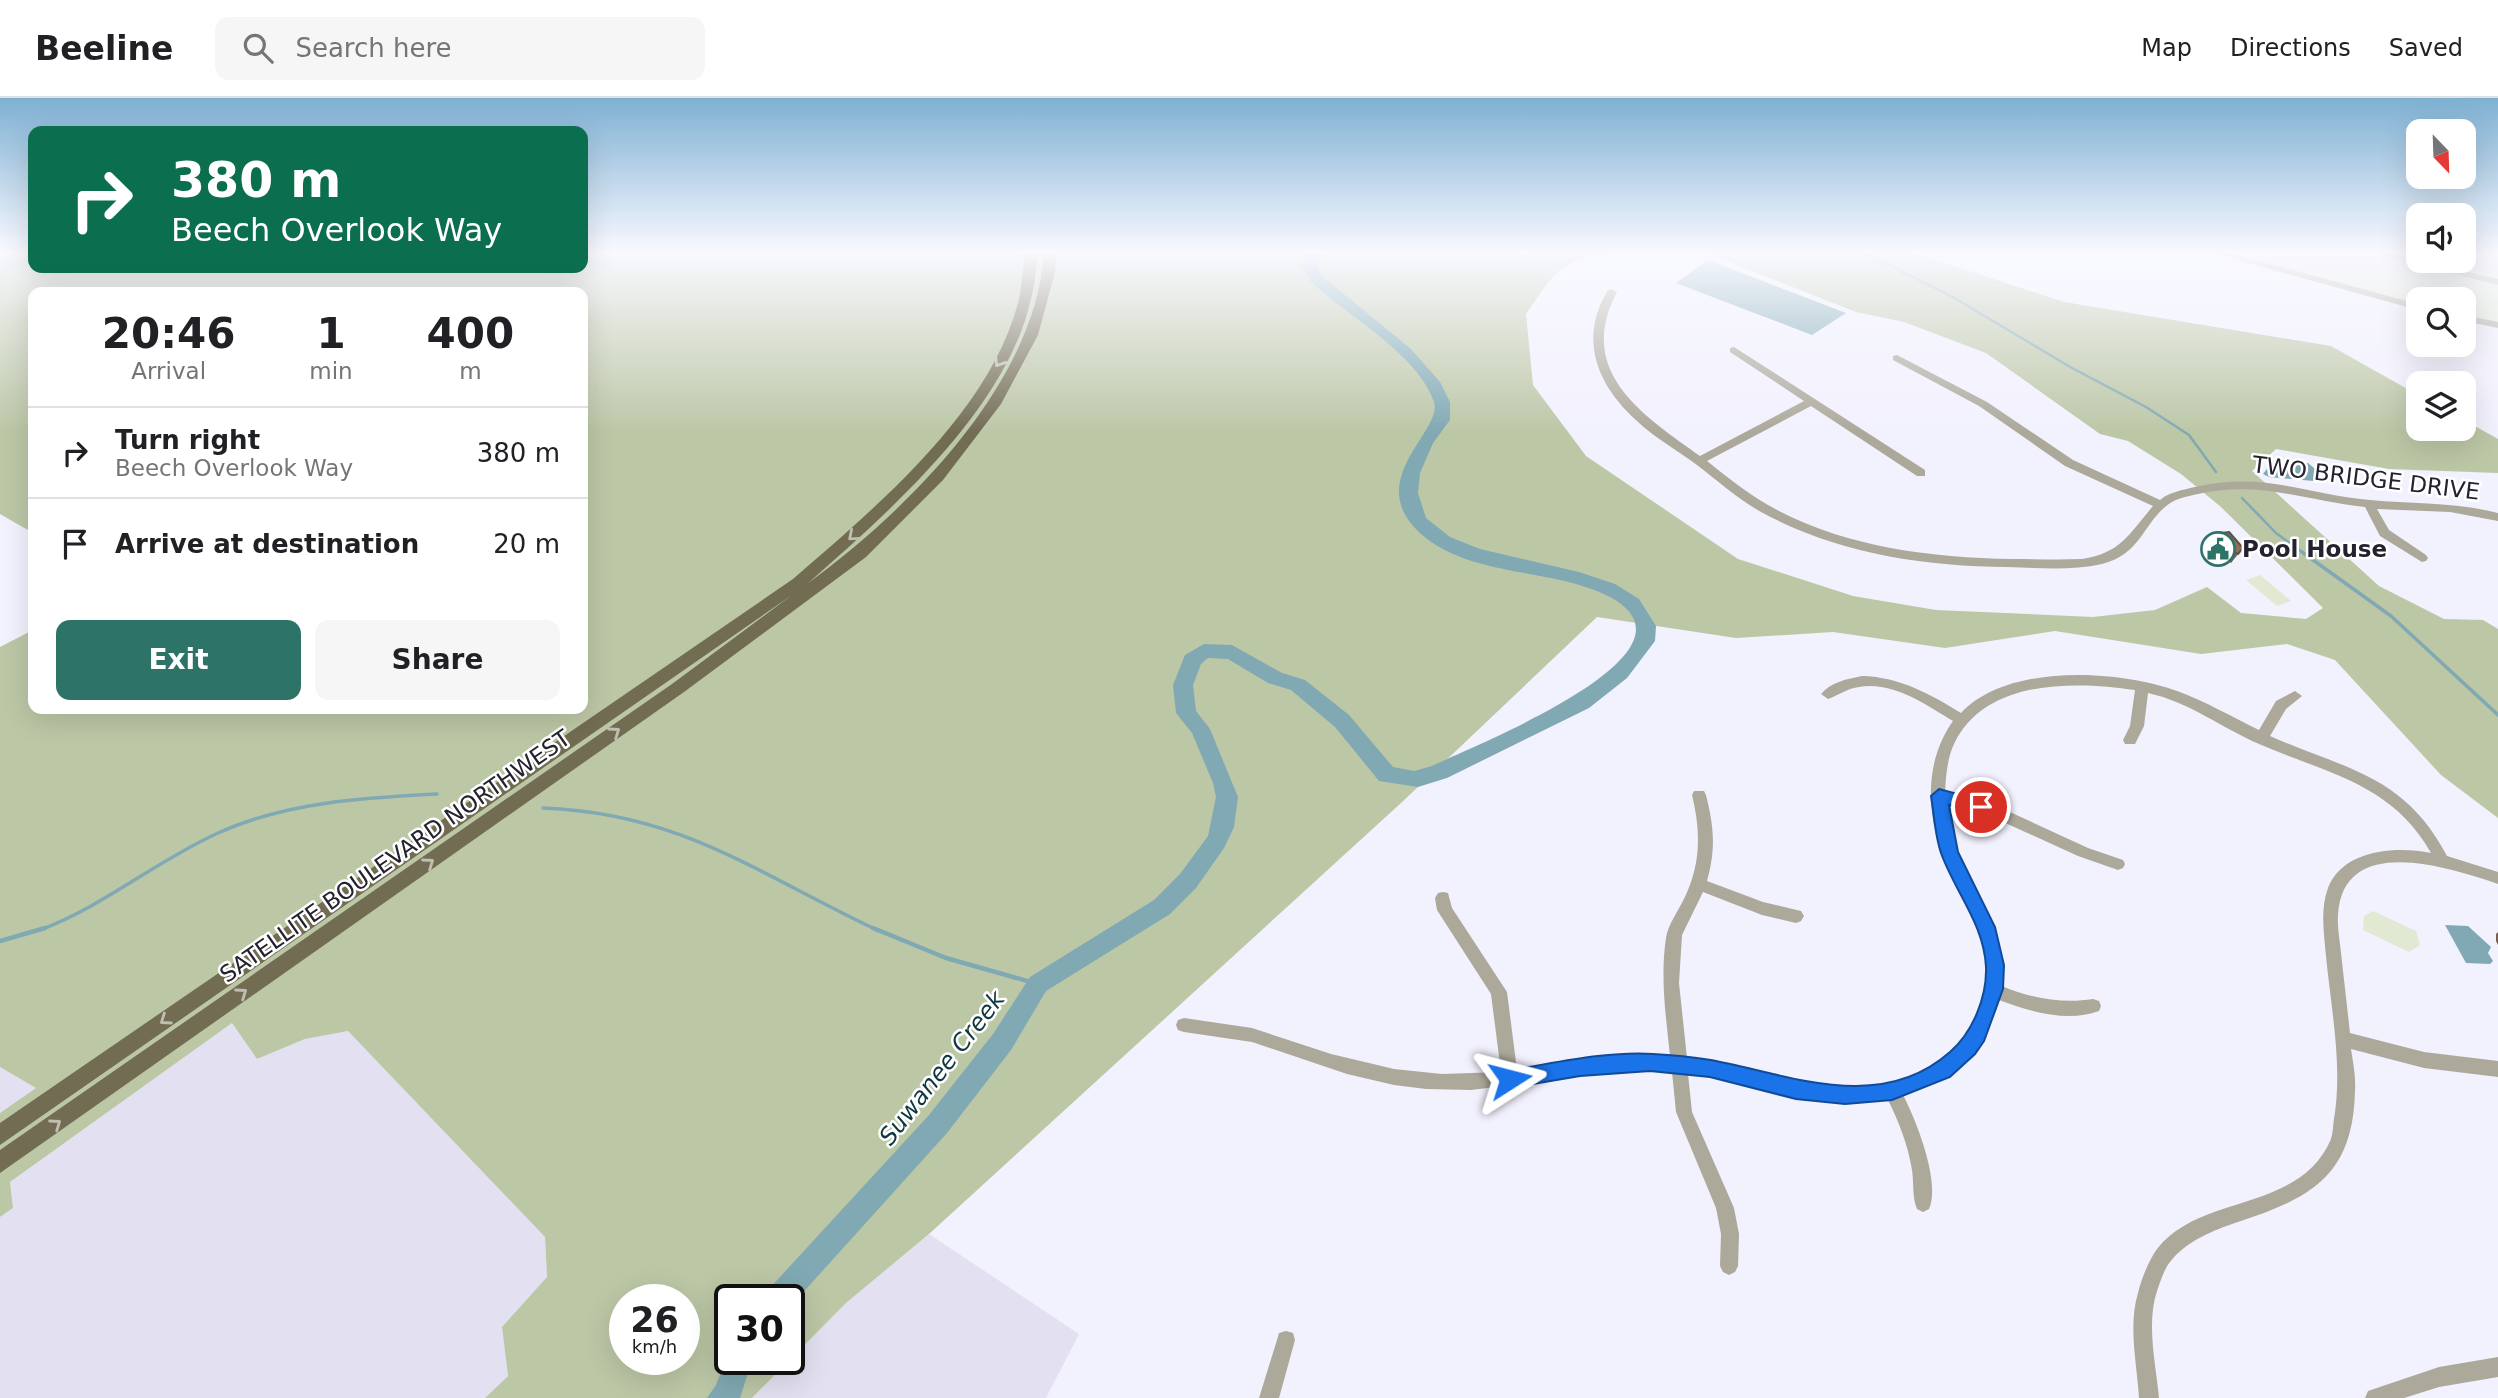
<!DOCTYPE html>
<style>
body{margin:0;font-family:"DejaVu Sans",sans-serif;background:#f6f6f6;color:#202124;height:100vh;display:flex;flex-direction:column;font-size:26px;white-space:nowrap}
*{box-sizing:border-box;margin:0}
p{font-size:23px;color:#757577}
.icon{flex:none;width:38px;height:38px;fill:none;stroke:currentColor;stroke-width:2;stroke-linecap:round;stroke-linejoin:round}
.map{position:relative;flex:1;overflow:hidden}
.sheet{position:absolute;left:28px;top:189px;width:560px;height:427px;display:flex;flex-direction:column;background:#fff;border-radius:14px;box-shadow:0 7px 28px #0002}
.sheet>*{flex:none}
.top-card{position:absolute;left:28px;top:28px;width:560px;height:147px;border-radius:14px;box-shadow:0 7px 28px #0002;background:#0b6e4f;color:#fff;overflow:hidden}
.needle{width:46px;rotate:157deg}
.tools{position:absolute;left:2406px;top:21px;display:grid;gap:14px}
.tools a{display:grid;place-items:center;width:70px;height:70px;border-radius:14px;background:#fff;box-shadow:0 7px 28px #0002;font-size:35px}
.speed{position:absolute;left:609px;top:1186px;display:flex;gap:14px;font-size:35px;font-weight:700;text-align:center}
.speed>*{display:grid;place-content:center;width:91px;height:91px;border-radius:50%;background:#fff;box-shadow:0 7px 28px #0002;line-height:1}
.speed small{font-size:18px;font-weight:400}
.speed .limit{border:4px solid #111;border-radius:10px;background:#fff;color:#111}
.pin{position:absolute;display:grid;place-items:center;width:60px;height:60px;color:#fff;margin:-30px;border:4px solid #fff;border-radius:50%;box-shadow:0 2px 7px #0007}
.me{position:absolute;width:77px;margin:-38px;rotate:81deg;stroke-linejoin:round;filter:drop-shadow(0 0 5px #0008)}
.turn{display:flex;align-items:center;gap:24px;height:147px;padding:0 28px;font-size:32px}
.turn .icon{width:91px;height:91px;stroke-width:2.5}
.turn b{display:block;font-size:49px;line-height:60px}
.eta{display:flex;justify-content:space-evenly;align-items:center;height:119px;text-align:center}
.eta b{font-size:42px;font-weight:700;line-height:49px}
.button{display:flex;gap:14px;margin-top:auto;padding:14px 28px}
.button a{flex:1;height:80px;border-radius:14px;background:#2e7367;color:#fff;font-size:28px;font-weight:700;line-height:80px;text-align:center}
.button a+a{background:#f6f6f6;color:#202124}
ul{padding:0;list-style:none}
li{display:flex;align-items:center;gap:21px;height:91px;padding:0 28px;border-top:2px solid #e0e0e0}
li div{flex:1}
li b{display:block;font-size:26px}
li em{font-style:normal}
header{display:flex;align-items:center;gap:42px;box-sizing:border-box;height:98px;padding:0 35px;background:#fff;border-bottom:2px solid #e0e0e0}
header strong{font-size:33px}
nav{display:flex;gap:38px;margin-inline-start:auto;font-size:24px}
.search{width:490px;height:63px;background:#f6f6f6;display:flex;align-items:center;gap:18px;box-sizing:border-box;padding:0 24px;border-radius:14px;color:#757577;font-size:26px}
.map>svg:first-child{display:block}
</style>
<header>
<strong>Beeline</strong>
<div class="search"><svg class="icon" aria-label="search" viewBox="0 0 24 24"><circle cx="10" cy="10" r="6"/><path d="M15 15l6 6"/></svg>Search here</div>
<nav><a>Map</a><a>Directions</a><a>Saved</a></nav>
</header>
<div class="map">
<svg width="2498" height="1300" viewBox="0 0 2498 1300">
<rect width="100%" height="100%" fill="#f2f1fe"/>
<!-- built -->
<g fill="#e3e1f1">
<polygon points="232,925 257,961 305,941 348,933 545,1139 547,1179 502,1229 508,1278 485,1300 0,1300 0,1119 13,1110 10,1084"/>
<polygon points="0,969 37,990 0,1015"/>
<polygon points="929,1136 1079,1236 1046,1300 752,1300 846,1205"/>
</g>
<!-- green -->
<g fill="#e1e9d3">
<polygon points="2217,153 2358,153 2498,187 2498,225 2464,217 2464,201 2418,201 2418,206"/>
<polygon points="2378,153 2418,153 2418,163 2464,163 2464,153 2498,153 2498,182"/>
<polygon points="2260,477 2291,503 2277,508 2246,482"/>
<polygon points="2373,813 2416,833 2420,847 2409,854 2363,832 2364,818"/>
</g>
<!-- forest -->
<path fill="#bcc7a6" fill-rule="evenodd" d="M0,153H33V170H583V153H1651C1633,160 1619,156 1601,158C1556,162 1550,183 1526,216L1533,287L1586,358L1738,461L1853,498L1936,512L2093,519L2155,512L2207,489L2241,515L2306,521L2323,510L2221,409L2181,376L2128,343L2100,336L1986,255L1904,224L1856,214L1701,153H1908L2064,204L2331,248L2418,297V331H2464V322L2498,341V375L2389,371L2276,351L2252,373L2379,488L2444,521L2483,522L2498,531V720L2441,677L2335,562L2287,546L2201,556L2055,533L1945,550L1833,534L1736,540L1597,519L1401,705L929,1136L846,1205L752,1300H485L508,1278L502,1229L547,1179L545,1139L348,933L305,941L257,961L232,925L10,1084L13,1110L0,1119V1015L36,990L0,969V549L33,532V611H583V194H33V435L0,416ZM625,1202H684V1262H625ZM730,1202H789V1262H730Z"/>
<!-- water -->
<g fill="#80a9b3">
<polygon points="1708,162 1846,215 1812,237 1676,185"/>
<polygon points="2308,365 2321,376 2314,383 2269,379 2263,376 2270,367"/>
<polygon points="2445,827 2468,828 2491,849 2488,855 2493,863 2490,866 2466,865"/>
</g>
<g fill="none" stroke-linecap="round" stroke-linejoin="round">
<!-- stream-far2 -->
<g stroke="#80a9b3" stroke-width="2.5">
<polyline points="1860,153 1951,198 2072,270 2146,309 2189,337 2216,374"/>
<polyline points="2242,400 2276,435 2305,456"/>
</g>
<!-- stream-far1 -->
<g stroke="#80a9b3" stroke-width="3.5">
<polyline points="2302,454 2391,518 2498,617"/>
<path d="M543,710C681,715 758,776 877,832"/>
<path d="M40,832C104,808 156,763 218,735C286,704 363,700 437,696"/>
</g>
<!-- stream -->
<g stroke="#80a9b3" stroke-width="4.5">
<polyline points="873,830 946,860 1038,886"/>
<polyline points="0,843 45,830"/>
</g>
<!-- river -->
<g fill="#80a9b3" fill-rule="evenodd">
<path d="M1309,153H1324L1317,166L1322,178L1411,251L1440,284L1450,304V322L1433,345L1420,375L1418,395L1426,420L1450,439L1480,451L1579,474L1615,486L1639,501L1656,528L1655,543L1627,580L1589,610L1447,680L1418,689L1379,683L1335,629L1291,592L1268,585L1228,561L1208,560L1201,566L1193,587L1196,613L1210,631L1238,699L1234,729L1224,750L1196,790L1170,816L1046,893L1011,952L947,1035L789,1210V1202H764L768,1192L929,1017L993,936L1030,879L1154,802L1180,776L1208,738L1216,699L1213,685L1192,635L1176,615L1173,587L1185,557L1204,546L1232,547L1282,575L1305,582L1349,617L1393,669L1414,673L1432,668C1481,644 1755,538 1576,486C1523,471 1454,472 1414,429C1368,378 1443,332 1434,304C1419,257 1345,216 1310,183L1301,166Z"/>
<polygon points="730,1251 730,1262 752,1262 740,1300 707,1300 716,1287"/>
</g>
<!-- minor -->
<g fill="#aca99b" fill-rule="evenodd">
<polygon points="2204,153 2222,153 2418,206 2418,212"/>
<polygon points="2362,153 2381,153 2498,181 2498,187"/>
<path d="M1612,191L1617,194C1575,273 1642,317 1700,358L1804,303L1730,254V250L1734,249L1925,372V378H1917L1811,308L1707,363C1727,379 1747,395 1768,407C1843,449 1927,459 2012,461C2035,461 2058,462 2082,461C2121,455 2129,436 2153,408L2065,368L1979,308L1893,262V258L1897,257L1987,304L2073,362L2160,402C2169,394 2183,392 2195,389C2264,373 2304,396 2370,402C2413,406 2456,404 2498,415V423L2450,414L2377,411L2389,432L2426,457L2428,460L2426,463L2422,464L2380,438L2365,409C2307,403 2261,383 2203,395C2193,397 2181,399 2172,404C2143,422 2143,456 2102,466C2071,473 2038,470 2007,469C1921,468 1837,455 1761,414C1738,401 1718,383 1697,367C1677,352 1655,340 1637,323C1597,287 1578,241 1608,192Z"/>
<polygon points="2464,217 2498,224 2498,230 2464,223"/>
<path d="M1862,578C1900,579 1930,596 1961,615C2008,565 2118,572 2177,593C2205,603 2232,619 2259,632L2276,603L2295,593L2302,598L2286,611L2270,638C2346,672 2404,676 2447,758L2498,774V786C2450,770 2343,734 2338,817C2337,829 2340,843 2341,855C2344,882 2347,908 2350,935L2424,954L2498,963V979L2424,970L2351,951C2353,964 2356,979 2355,993C2353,1078 2311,1100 2238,1124C2214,1132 2186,1143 2170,1164C2164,1171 2160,1185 2157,1193C2146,1226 2156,1267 2159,1300H2139C2137,1266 2128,1228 2138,1195C2141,1182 2149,1162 2157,1151C2200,1095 2300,1115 2331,1041C2333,1035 2333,1027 2334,1021C2343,968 2331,911 2326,858C2324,835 2320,812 2328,790C2343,751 2397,748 2431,755C2392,685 2325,675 2259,646C2222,630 2189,604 2148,595L2144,628L2135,646H2125L2123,642L2130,628L2135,592C2074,583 1985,581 1954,646C1947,661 1946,678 1945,694L1999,709L2088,750L2123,762L2125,766L2123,770L2118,772L2078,758L1990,718L1945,706C1951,777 2006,814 2002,888C2030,900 2062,906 2093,901L2099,903L2101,908L2099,913C2067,925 2029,913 1999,902C1987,950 1951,984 1903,997C1916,1022 1941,1084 1929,1111L1923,1114L1917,1111C1912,1099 1914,1085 1912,1072C1908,1047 1899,1024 1888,1002C1820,1013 1755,985 1688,976L1692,1014L1734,1110L1739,1136L1738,1168L1735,1174L1729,1177L1723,1174L1720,1168L1721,1136L1716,1110L1676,1014L1672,974H1615L1471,992L1426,991L1394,987L1347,976L1252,944L1184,934L1178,932L1176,927L1178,922L1184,920L1252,930L1331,956L1394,971L1442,976L1501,974L1491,896L1437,812L1435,800L1438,795L1443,794L1448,795L1452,810L1507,894L1517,972L1615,959L1670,958C1666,919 1660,880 1666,840C1668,827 1678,813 1684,801C1701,766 1701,734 1692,697L1694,693H1704L1706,697C1714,729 1716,751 1707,783L1763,804L1801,813L1804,818L1801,823L1796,825L1762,817L1703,794L1682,837L1679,885L1687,960C1743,968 1797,989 1854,989C1934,988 2002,931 1984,847C1978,821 1962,798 1950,775C1927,727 1921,668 1953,623C1926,607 1893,583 1859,589C1848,590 1839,597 1828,601L1821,596C1831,584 1847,581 1862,578Z"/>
<polygon points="1286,1233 1293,1235 1295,1242 1279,1300 1259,1300 1277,1242 1279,1235"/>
<polygon points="2498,1259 2498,1279 2439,1289 2404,1300 2365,1300 2368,1293 2439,1269"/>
</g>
<!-- major -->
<path fill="#726c53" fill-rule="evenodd" d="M1026,153H1038C1036,169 1035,186 1031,201C1006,312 889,414 807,486C907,413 1037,285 1044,153H1056L1055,174L1038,237L1001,306L943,382L866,459L684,594L0,1075V1052L672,586L792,497L0,1047V1025L793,481C877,408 991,314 1019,201C1022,186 1023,169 1026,153Z"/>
</g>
<!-- wall -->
<g fill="#785f53">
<polygon points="2213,436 2243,450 2231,465 2204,450"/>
<polygon points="2498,834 2498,847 2496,843 2496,836"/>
</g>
<!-- building -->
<polygon fill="#8c6f60" stroke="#624e43" stroke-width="2" points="2229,434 2243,450 2238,456 2210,440 2213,436"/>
<!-- one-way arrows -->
<defs><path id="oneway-chevron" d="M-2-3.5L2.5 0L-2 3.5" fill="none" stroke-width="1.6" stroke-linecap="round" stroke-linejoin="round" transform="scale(1.75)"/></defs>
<g stroke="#c0bdb2">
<use href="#oneway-chevron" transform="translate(999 264) rotate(123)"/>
<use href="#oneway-chevron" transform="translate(853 438) rotate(139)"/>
<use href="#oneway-chevron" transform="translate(615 634) rotate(-35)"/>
<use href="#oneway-chevron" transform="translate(429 765) rotate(-35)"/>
<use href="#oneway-chevron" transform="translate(242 895) rotate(-35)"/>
<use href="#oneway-chevron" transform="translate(165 922) rotate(145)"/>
<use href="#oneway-chevron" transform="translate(56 1026) rotate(-35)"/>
</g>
<!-- sky -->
<linearGradient id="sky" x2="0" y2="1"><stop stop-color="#7eb0d3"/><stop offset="0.46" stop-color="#f9f9ff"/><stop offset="1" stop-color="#f9f9ff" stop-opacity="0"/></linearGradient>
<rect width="2498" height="335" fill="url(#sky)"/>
<!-- route -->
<path fill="#1a73e8" stroke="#114b97" stroke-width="2" d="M1939,691L1987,704L1989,709L1981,716L1949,707L1958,754L1995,829L2004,867L2003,891L1984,943L1975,956L1950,979L1892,1002L1845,1006L1796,1001L1710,979L1650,973L1580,978L1510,990L1503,987L1501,981L1503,974L1510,972C1556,965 1606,953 1653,956C1672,957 1692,959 1711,962C1790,977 1880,1016 1950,954C1973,934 1987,899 1986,869C1984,826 1955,794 1941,755C1935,738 1934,716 1931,698Z"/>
<!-- icons -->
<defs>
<g id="civic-ring" transform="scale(1.75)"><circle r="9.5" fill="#fff" stroke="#2e7367" stroke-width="1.5"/><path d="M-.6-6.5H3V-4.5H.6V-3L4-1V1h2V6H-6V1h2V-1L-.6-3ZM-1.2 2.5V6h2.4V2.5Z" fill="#2e7367"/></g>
</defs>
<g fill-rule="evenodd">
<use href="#civic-ring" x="2218" y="451"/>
</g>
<g text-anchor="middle" stroke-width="5" stroke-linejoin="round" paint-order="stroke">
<!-- street labels -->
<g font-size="23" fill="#24222e" stroke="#fff">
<text transform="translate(2366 380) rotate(7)" y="8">TWO BRIDGE DRIVE</text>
<text transform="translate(395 758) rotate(-35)" y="8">SATELLITE BOULEVARD NORTHWEST</text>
</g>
<!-- poi labels -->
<g font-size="23" font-weight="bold" fill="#24222e" stroke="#fff" text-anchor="start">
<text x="2242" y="459">Pool House</text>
</g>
<!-- water labels -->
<g font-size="24" font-style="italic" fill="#10373f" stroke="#fff">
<text transform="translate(942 970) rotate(-52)" y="8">Suwanee Creek</text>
</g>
</g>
</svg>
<div class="tools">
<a><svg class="needle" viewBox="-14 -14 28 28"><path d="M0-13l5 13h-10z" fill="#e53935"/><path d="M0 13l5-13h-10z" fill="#757577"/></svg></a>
<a><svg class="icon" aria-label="sound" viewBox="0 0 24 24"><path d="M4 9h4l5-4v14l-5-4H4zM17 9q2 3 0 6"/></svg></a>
<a><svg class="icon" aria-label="search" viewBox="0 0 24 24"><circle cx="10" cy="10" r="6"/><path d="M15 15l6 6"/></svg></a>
<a><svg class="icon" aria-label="layers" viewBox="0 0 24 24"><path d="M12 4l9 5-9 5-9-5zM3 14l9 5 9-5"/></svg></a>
</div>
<div class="speed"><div>26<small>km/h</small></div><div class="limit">30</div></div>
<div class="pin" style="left:1981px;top:709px;background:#d93025"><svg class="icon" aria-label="arrive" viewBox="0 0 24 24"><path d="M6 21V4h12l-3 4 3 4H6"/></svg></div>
<svg class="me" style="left:1510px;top:981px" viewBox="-20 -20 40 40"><path d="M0-17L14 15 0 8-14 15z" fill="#1a73e8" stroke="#fff" stroke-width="4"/></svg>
<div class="top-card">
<div class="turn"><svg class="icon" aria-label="right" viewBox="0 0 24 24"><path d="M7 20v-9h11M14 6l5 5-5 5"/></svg><div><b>380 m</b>Beech Overlook Way</div></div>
</div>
<section class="sheet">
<div class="eta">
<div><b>20:46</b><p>Arrival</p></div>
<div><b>1</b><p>min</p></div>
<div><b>400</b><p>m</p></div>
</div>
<ul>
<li><svg class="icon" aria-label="right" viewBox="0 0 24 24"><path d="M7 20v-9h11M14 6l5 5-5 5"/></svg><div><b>Turn right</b><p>Beech Overlook Way</p></div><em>380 m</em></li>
<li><svg class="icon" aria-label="arrive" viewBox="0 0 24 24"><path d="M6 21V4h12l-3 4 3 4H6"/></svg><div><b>Arrive at destination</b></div><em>20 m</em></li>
</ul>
<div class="button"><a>Exit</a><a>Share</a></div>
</section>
</div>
